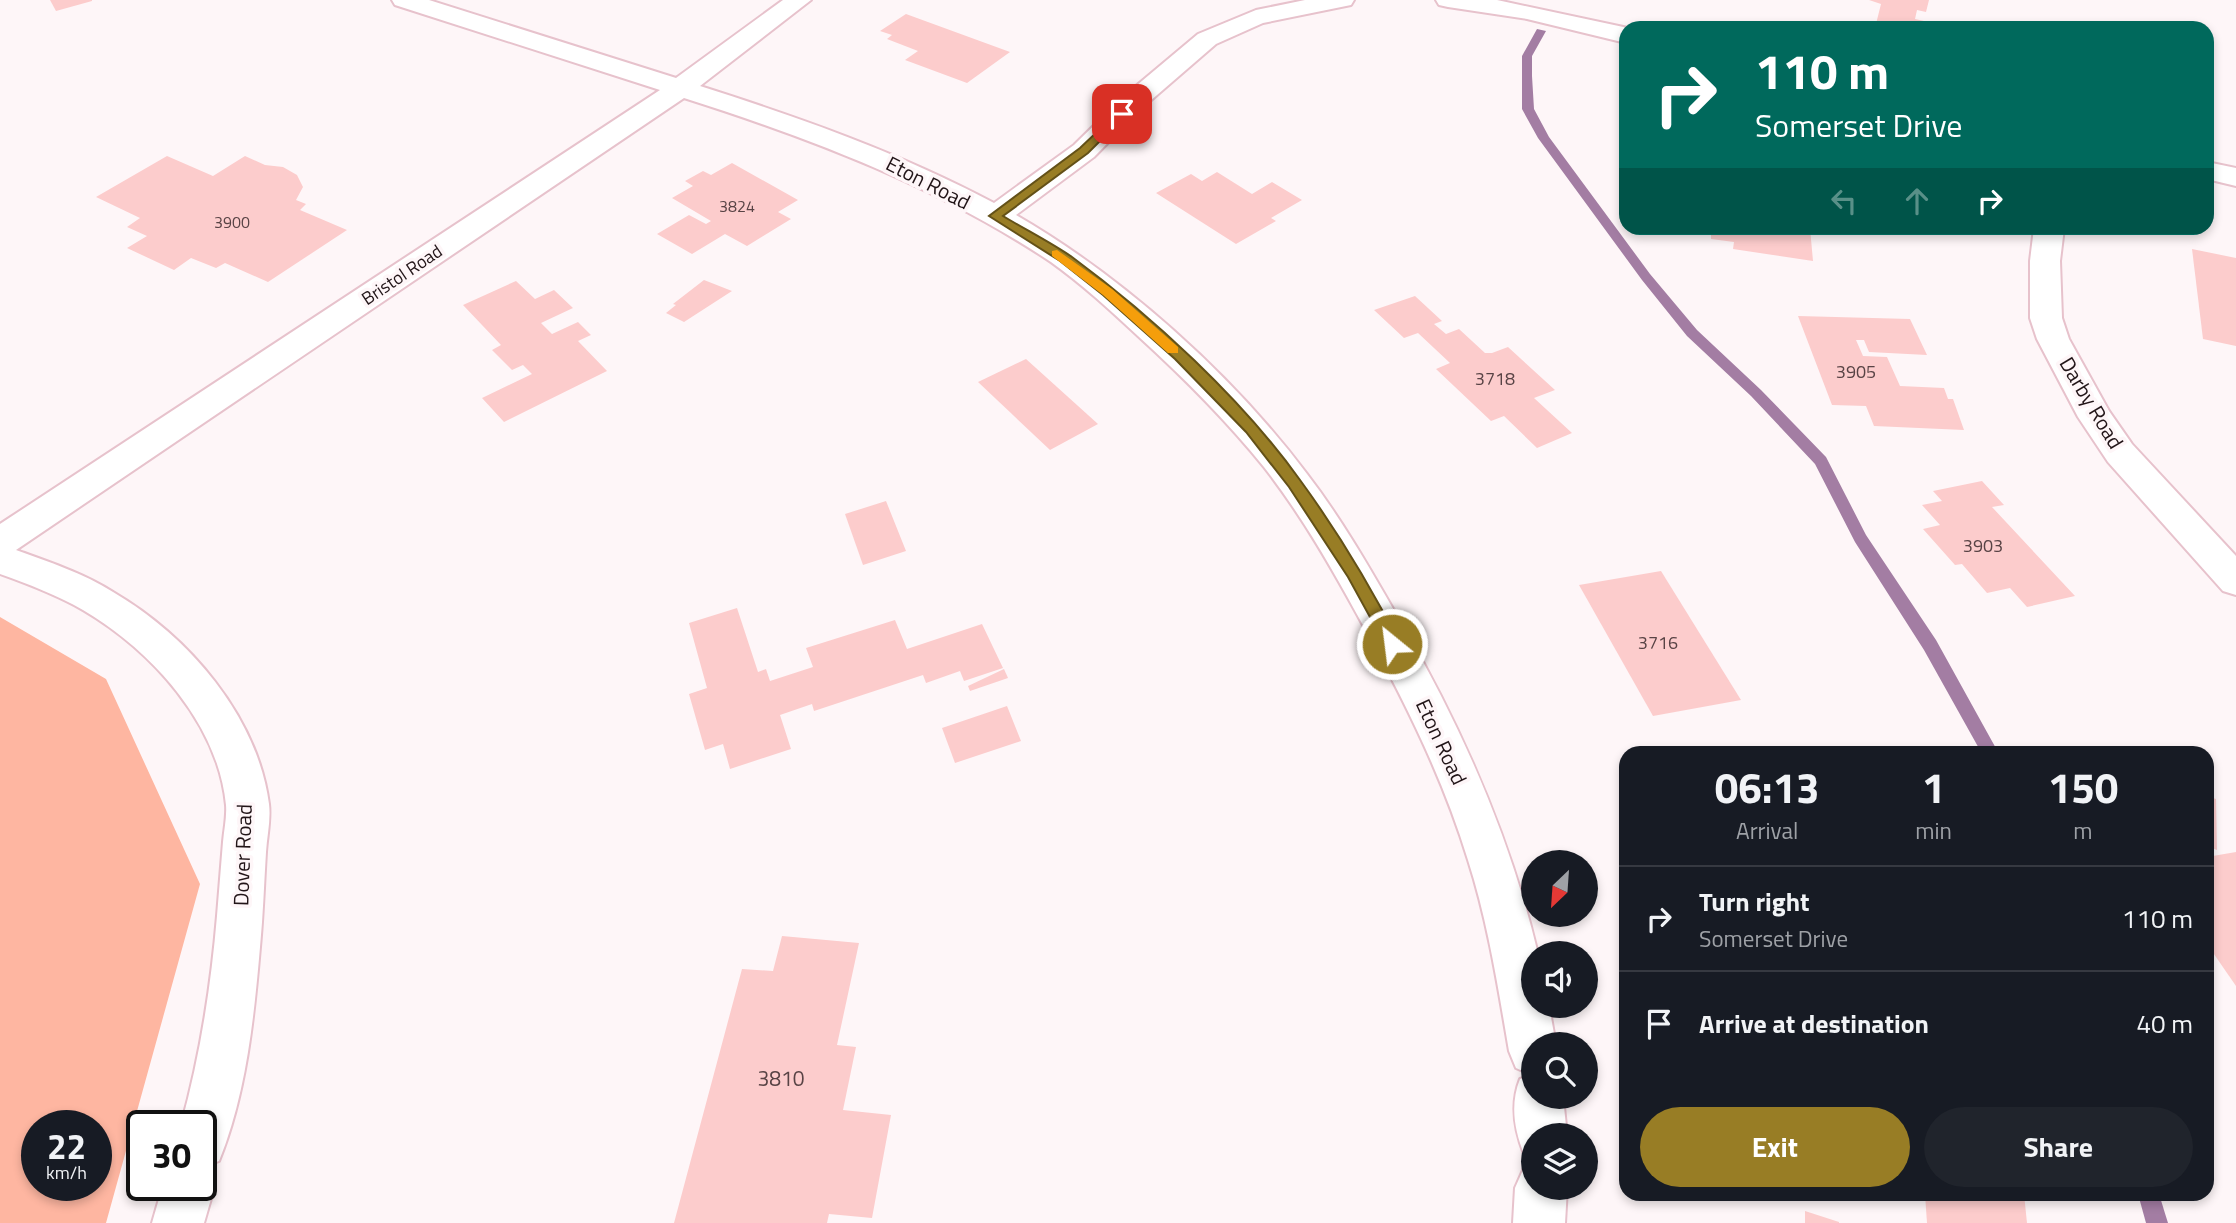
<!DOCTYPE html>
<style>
body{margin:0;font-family:"Titillium Web",sans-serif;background:#20242c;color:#f1f3f6;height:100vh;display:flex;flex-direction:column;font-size:26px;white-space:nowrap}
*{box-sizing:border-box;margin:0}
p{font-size:23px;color:#9ea1a6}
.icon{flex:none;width:38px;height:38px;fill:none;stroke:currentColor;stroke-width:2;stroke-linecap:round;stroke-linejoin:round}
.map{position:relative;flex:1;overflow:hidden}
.panel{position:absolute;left:1619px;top:746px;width:595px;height:455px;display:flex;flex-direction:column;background:#171b24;border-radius:21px;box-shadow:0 4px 10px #0003}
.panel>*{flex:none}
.guide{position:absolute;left:1619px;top:21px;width:595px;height:214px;border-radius:21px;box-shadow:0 4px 10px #0003;background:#00695c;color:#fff;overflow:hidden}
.needle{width:46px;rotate:205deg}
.buttons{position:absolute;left:1521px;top:850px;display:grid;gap:14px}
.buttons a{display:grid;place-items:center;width:77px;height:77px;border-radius:50%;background:#171b24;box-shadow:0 4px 10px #0003;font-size:35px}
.speed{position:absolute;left:21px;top:1110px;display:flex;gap:14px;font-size:35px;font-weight:700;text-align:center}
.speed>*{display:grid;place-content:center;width:91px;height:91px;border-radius:50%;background:#171b24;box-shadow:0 4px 10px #0003;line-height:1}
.speed small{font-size:18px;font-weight:400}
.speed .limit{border:4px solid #111;border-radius:10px;background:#fff;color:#111}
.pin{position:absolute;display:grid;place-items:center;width:60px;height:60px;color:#fff;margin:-30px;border-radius:14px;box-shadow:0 4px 10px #0006}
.me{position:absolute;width:77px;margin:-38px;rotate:331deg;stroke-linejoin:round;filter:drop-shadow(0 0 5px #0008)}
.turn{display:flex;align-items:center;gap:24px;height:147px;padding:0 21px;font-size:32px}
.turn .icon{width:91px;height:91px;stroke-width:2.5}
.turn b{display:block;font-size:49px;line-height:60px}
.lanes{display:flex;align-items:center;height:66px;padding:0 21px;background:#0003;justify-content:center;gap:35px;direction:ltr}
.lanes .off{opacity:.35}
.eta{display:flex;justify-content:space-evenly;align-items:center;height:119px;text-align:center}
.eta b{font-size:42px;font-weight:700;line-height:49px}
.cta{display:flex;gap:14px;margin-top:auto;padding:14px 21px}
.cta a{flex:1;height:80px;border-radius:42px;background:#987d25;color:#fff;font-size:28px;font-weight:700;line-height:80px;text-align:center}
.cta a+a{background:#20242c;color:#f1f3f6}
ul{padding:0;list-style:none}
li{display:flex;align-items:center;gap:21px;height:105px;padding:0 21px;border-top:2px solid #363941}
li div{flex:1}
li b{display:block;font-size:26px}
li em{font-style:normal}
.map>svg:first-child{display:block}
</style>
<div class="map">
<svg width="2236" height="1223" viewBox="0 0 2236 1223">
<rect width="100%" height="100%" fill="#fef6f8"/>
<!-- green -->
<path fill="#feb6a1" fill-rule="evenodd" d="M0,617L106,679L200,884L106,1223H0ZM37,1125H96V1185H37Z"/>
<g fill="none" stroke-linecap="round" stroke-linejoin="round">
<!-- stream -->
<g fill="#a37da3" fill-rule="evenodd">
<polygon points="1537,29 1546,31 1532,56 1532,76 1534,109 1549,137 1650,274 1697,330 1761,390 1826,457 1866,535 1936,640 1998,752 1981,752 1924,650 1855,542 1815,464 1751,396 1687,336 1642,280 1538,138 1522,109 1522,56"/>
<polygon points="2138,1194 2159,1194 2168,1223 2146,1223"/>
</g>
</g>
<!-- building -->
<g fill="#fccccc">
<polygon points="50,0 92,0 92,1 56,11"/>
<polygon points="1869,0 1929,0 1926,12 1917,10 1915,19 1924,21 1922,28 1875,28 1881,4"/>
<polygon points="906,14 1010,52 967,83 905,60 918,51 887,39 892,35 880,31"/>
<polygon points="167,156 213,176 245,156 265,165 283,167 297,175 303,187 296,200 306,204 300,210 347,230 268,282 225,263 216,268 191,258 174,270 127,248 147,236 127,227 140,218 96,197"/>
<polygon points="732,163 798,200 778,212 791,219 747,246 725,234 692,254 657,234 689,215 706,224 711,221 672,198 693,186 685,181 703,171 711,175"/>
<polygon points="1217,172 1252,194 1272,182 1302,200 1271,218 1276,221 1236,244 1156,193 1191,174 1202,181"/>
<polygon points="1711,228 1810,228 1813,261 1733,249 1734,242 1711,239"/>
<polygon points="2192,249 2236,258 2236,346 2203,339"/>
<polygon points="704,280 732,291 684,322 666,313 676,305 673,304"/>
<polygon points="516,281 535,299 554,290 573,308 541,323 552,334 578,322 591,335 578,341 607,371 504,422 482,398 532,374 523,365 512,370 492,350 501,345 463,305"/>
<polygon points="1415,296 1442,321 1434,324 1446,334 1459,329 1485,353 1492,353 1508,347 1555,390 1534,398 1572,433 1537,448 1504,416 1491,421 1436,369 1450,363 1418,333 1404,338 1374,310"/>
<polygon points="1798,316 1910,319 1927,355 1869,352 1864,340 1856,340 1863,356 1887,357 1900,386 1944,388 1948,399 1953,399 1964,430 1874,426 1866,406 1832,405"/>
<polygon points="1026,359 1098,424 1050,450 978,382"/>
<polygon points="1982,481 2004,505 1992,507 2075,596 2027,607 2010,588 1987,593 1962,564 1955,565 1923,529 1940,525 1922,505 1942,501 1933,491"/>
<polygon points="886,501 906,551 863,565 845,514"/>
<polygon points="1661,571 1741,700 1653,716 1579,585"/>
<polygon points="737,608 758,672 766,669 770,681 813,667 806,648 895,620 907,649 982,624 1003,668 964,681 960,671 926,683 923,675 814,711 812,704 780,715 791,749 730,769 723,744 705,750 689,694 707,688 689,623"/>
<polygon points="1004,669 1008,678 970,691 968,686"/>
<polygon points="1007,706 1021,741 955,763 942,728"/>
<polygon points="2207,796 2216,799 2217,850 2207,846"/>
<polygon points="2236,852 2236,986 2207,944 2207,857"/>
<polygon points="782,936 859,943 837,1045 856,1047 843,1110 891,1115 872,1218 829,1214 827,1223 674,1223 742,969 773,971"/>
<polygon points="1925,1194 2024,1194 2027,1223 1927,1223"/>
<polygon points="1805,1211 1839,1222 1839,1223 1805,1223"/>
</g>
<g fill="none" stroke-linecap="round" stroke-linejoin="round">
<!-- street casing -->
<g stroke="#e7c2cc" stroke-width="4">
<g id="street">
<path d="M392,0H429L676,78L783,0H811L700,86C801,118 900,153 994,203L1074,145L1124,96L1198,34L1256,10L1305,0H1354L1351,5L1263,23L1216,44L1142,108L1094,157L1016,215C1123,277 1232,374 1307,474C1344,522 1373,574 1403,626C1463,730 1510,837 1538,954H1533V1006H1549L1556,1045H1533V1097H1563L1567,1136H1533V1158L1524,1154C1514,1129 1510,1104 1520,1079L1532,1075L1516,1068L1509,1051C1498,987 1488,922 1468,860C1443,778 1405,702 1364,627C1334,572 1303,517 1264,467C1226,420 1183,377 1138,336C1110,310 1082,284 1051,262C938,187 813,139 684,98L16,550C49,562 83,573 113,592C188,636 257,715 269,804C271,820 267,836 266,852C264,884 263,916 260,947C254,1018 246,1095 219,1161L206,1166L215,1185L204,1223H152L163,1185H201V1125H181C200,1057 211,987 217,916C219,891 221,867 223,842C224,830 227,817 226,805C218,723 151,650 83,610C57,595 28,584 0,574V524L660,90L395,5Z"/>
<polygon points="1436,0 1497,0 1628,28 1626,28 1626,43 1527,19 1448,7 1439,5"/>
<polygon points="2207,162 2236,168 2236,186 2207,179"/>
<polygon points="2034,228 2064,228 2060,261 2062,318 2069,339 2109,411 2132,444 2236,556 2236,595 2223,591 2108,462 2078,417 2037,339 2030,318 2030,261"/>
<polygon points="1533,1165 1533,1188 1567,1188 1565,1223 1513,1223 1515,1188 1523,1170"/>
</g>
</g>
<!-- street -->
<use href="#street" fill="#fff" fill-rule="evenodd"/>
</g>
<!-- route -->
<path fill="#987d25" stroke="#635118" stroke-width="2" d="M1118,112L1127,114L1088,153L1003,216C1026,230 1050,242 1072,257C1152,316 1242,399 1300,480C1338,532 1371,587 1400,644L1398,648H1387L1348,577L1289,487L1246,432L1175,359L1103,295L1060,261L989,216L1080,148Z"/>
<!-- slow -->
<polygon fill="#f59e0b" points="1057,250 1112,289 1178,347 1178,353 1168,353 1103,295 1052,256 1052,251"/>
<g text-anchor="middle" stroke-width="7" stroke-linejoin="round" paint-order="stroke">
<!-- far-number labels -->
<g font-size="16" fill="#584345">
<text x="737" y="212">3824</text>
<text x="232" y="228">3900</text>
</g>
<!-- far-street labels -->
<g font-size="18" fill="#221518" stroke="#fef6f8">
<text transform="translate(402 275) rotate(-34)" y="6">Bristol Road</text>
</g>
<!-- number labels -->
<g font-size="18" fill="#584345">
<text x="1856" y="378">3905</text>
<text x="1495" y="385">3718</text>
<text x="1983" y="552">3903</text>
<text x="1658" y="649">3716</text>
</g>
<!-- street labels -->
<g font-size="21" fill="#221518" stroke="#fef6f8">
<text transform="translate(928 183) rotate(27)" y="7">Eton Road</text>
<text transform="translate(2091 403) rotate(59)" y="7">Darby Road</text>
<text transform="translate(1441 742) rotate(65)" y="7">Eton Road</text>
<text transform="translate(243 855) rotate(-88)" y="7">Dover Road</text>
</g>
<!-- near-number labels -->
<g font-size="21" fill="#584345">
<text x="781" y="1086">3810</text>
</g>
</g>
</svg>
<div class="buttons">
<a><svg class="needle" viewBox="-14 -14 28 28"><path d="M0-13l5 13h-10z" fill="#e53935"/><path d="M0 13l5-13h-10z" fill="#9ea1a6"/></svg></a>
<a><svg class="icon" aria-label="sound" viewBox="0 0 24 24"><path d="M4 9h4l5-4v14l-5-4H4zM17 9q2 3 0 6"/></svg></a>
<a><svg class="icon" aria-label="search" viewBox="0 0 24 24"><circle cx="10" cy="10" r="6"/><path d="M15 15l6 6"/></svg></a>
<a><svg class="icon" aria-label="layers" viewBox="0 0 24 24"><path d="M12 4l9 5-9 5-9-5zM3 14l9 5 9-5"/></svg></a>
</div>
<div class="speed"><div>22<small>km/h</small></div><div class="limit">30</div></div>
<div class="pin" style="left:1122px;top:114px;background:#d93025"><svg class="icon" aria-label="arrive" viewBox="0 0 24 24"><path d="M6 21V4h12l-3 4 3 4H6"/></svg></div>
<svg class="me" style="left:1392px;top:644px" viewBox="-20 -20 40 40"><circle r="17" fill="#987d25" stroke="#fff" stroke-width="3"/><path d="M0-11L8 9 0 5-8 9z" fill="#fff"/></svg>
<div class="guide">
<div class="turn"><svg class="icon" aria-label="right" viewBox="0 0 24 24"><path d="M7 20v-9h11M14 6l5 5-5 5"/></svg><div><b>110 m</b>Somerset Drive</div></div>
<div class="lanes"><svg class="icon off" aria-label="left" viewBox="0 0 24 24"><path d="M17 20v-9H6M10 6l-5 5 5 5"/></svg><svg class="icon off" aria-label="ahead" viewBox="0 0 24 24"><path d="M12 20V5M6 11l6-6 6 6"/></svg><svg class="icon" aria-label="right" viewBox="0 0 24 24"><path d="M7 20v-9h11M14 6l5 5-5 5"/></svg></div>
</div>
<section class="panel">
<div class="eta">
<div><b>06:13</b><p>Arrival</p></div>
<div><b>1</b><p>min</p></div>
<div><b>150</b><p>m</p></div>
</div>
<ul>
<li><svg class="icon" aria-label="right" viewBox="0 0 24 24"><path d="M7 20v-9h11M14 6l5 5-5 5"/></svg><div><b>Turn right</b><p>Somerset Drive</p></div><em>110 m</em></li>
<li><svg class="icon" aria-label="arrive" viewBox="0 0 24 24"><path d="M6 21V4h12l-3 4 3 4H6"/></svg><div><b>Arrive at destination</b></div><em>40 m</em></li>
</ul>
<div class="cta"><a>Exit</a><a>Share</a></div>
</section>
</div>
